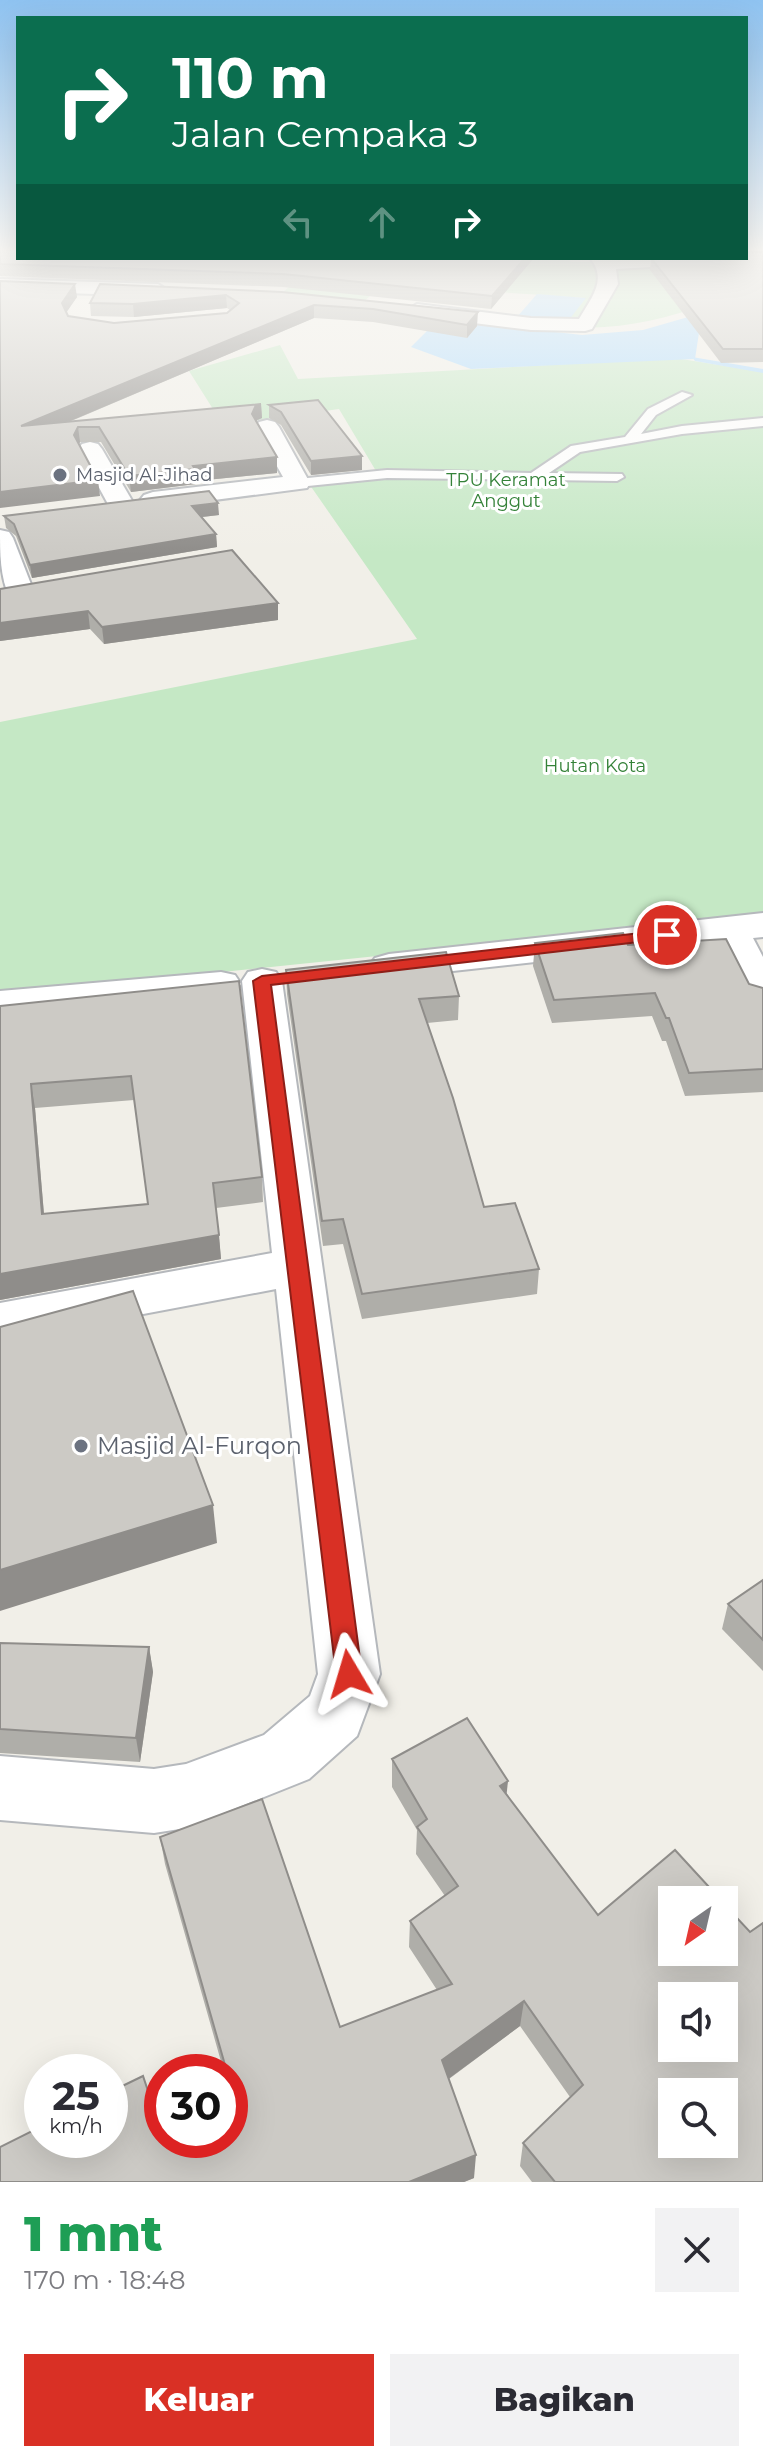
<!DOCTYPE html>
<html lang="id">
<meta charset="utf-8">
<style>
body{margin:0;font-family:Montserrat,sans-serif;background:#f2f2f3;color:#2b2b33;height:100vh;display:flex;flex-direction:column;font-size:30px;white-space:nowrap}
*{box-sizing:border-box;margin:0}
p{font-size:26px;color:#7c7c81}
.icon{flex:none;width:44px;height:44px;fill:none;stroke:currentColor;stroke-width:2;stroke-linecap:round;stroke-linejoin:round}
.map{position:relative;height:2182px;overflow:hidden}
.details{display:flex;flex-direction:column;background:#fff;flex:1}
.details>*{flex:none}
.banner{position:absolute;left:16px;top:16px;width:732px;height:244px;border-radius:0px;box-shadow:0 8px 32px #0002;background:#0b6e4f;color:#fff;overflow:hidden}
.needle{width:52px;rotate:214deg}
.fabs{position:absolute;left:658px;top:1886px;display:grid;gap:16px}
.fabs a{display:grid;place-items:center;width:80px;height:80px;border-radius:0px;background:#fff;box-shadow:0 8px 32px #0002;font-size:40px}
.speed{position:absolute;left:24px;top:2054px;display:flex;gap:16px;font-size:40px;font-weight:700;text-align:center}
.speed>*{display:grid;place-content:center;width:104px;height:104px;border-radius:50%;background:#fff;box-shadow:0 8px 32px #0002;line-height:1}
.speed small{font-size:20px;font-weight:400}
.speed .limit{border:12px solid #d22;background:#fff;color:#111}
.pin{position:absolute;display:grid;place-items:center;width:68px;height:68px;color:#fff;margin:-34px;border:4px solid #fff;border-radius:50%;box-shadow:0 2px 8px #0007}
.me{position:absolute;width:88px;margin:-44px;rotate:353deg;stroke-linejoin:round;filter:drop-shadow(0 0 6px #0008)}
.turn{display:flex;align-items:center;gap:28px;height:168px;padding:0 24px;font-size:36px}
.turn .icon{width:104px;height:104px;stroke-width:2.5}
.turn b{display:block;font-size:56px;line-height:68px}
.lanes{display:flex;align-items:center;height:76px;padding:0 24px;background:#0003;justify-content:center;gap:40px;direction:ltr}
.lanes .off{opacity:.35}
.round{display:grid;place-items:center;flex:none;width:84px;height:84px;border-radius:0px;background:#f2f2f3}
.headline{display:flex;align-items:center;justify-content:space-between;height:136px;padding:0 24px}
h1{font-size:48px;font-weight:800;line-height:60px;color:#1e9e55}
.action{display:flex;gap:16px;margin-top:auto;padding:16px 24px}
.action a{flex:1;height:92px;border-radius:0px;background:#d93025;color:#fff;font-size:32px;font-weight:800;line-height:92px;text-align:center}
.action a+a{background:#f2f2f3;color:#2b2b33}
.map>svg:first-child{display:block}
</style>
<div class="map">
<svg width="763" height="2182" viewBox="0 0 763 2182">
<rect width="100%" height="100%" fill="#f1efe8"/>
<!-- green -->
<g fill="#c5e8c5">
<path d="M186,258H568L571,262H705L695,308C650,324 609,329 562,328L585,298L384,284L363,302L281,294L292,284Z"/>
<polygon points="280,345 298,379 675,358 763,372 763,916 0,995 0,722 417,639 305,478 376,471 339,409 223,425 189,371"/>
</g>
<!-- water -->
<g fill="#aadaff">
<polygon points="537,294 586,298 568,321 517,317"/>
<polygon points="702,313 695,359 471,369 411,347 439,319 582,335 643,330"/>
</g>
<g fill="none" stroke-linecap="round" stroke-linejoin="round">
<!-- stream -->
<polygon fill="#aadaff" fill-rule="evenodd" points="692,357 763,369 763,373 695,361"/>
<!-- service casing -->
<g stroke="#b5b8bc" stroke-width="4">
<polygon id="service" points="682,392 692,395 656,415 641,434 682,426 763,418 763,426 682,434 580,452 549,473 622,474 624,477 617,481 387,478 298,487 291,483 298,479 387,470 531,473 571,446 625,437 648,409"/>
</g>
<!-- minor casing -->
<g stroke="#b5b8bc" stroke-width="4">
<g id="minor">
<path d="M590,258H731L722,263L616,269L618,284L592,329L585,331L531,330L417,316L407,310L417,304L531,318L579,319C591,298 608,280 590,258Z"/>
<polygon points="0,279 158,284 167,290 158,296 0,291"/>
<polygon points="267,420 275,422 279,427 310,483 307,488 153,508 144,505 140,500 144,495 153,492 283,477 255,427 259,422"/>
<polygon points="90,442 98,444 102,449 134,504 130,509 112,509 108,504 78,449 82,444"/>
<path d="M0,530L9,532L13,538L34,592L30,598L20,600L10,598C0,578 0,553 0,530Z"/>
<polygon points="763,913 763,937 753,938 763,957 763,1009 748,1006 716,942 389,978 375,974 369,966 375,958 389,954"/>
<polygon points="262,969 276,972 282,981 380,1674 357,1736 309,1779 186,1828 154,1833 0,1820 0,1756 154,1769 186,1764 264,1735 310,1696 318,1674 276,1289 0,1341 0,1303 272,1253 242,981 248,972"/>
<polygon points="221,972 235,975 241,984 235,993 0,1015 0,991"/>
</g>
</g>
<!-- service -->
<use href="#service" fill="#fff" fill-rule="evenodd"/>
<!-- minor -->
<use href="#minor" fill="#fff" fill-rule="evenodd"/>
</g>
<!-- wall -->
<g fill="#afaea9" fill-rule="evenodd">
<polygon points="0,249 18,258 534,258 491,309 283,287 0,276"/>
<polygon points="763,252 763,362 721,363 650,270 651,258"/>
<polygon points="0,281 77,297 66,312 68,316 114,323 227,313 230,310 227,308 134,317 91,316 90,303 282,292 477,326 467,338 373,322 314,318 69,422 261,404 262,418 256,421 277,473 196,481 196,484 131,492 101,442 80,442 79,444 100,496"/>
<polygon points="318,400 362,470 311,475 281,425 269,418 269,405"/>
<polygon points="219,515 202,517 216,534 217,547 32,578 16,536 6,528 4,516"/>
<polygon points="0,589 278,620 104,644 90,629 0,641"/>
<polygon points="535,943 628,945 763,988 763,1092 685,1096 666,1041 662,1041 652,1016 552,1023 533,966"/>
<polygon points="286,970 459,996 458,1020 427,1023 484,1207 539,1269 537,1294 362,1319 343,1244 323,1246 287,994"/>
<path d="M239,981L262,1177L263,1202L216,1208L221,1259L0,1300V1006ZM134,1100L148,1204L44,1214L35,1108Z"/>
<polygon points="763,1580 763,1671 722,1629 728,1604"/>
<polygon points="0,1643 149,1647 153,1672 140,1762 0,1753"/>
<polygon points="392,1759 507,1794 763,2182 532,2182 520,2166 523,2143 570,2097 520,2026 449,2079 474,2178 464,2182 0,2182 153,2106 230,2072 224,2072 165,1864 160,1837 340,2027 437,1990 409,1947 410,1921 445,1896 416,1854 417,1830 392,1787"/>
</g>
<!-- shaded-wall -->
<g fill="#8f8d8a">
<polygon points="525,258 534,258 491,309 492,296"/>
<polygon points="75,284 77,297 64,316 62,303"/>
<polygon points="226,295 227,308 134,317 133,304"/>
<polygon points="314,305 314,318 23,441 21,426"/>
<polygon points="478,312 477,326 467,338 467,325"/>
<polygon points="261,404 262,418 257,420 252,428 252,414 256,405"/>
<polygon points="78,427 80,442 75,450 74,435"/>
<polygon points="362,456 362,470 311,475 311,461"/>
<polygon points="277,457 277,473 196,481 196,484 131,492 129,476 193,466"/>
<polygon points="98,480 100,496 0,508 0,492"/>
<polygon points="218,503 219,515 193,518 192,506"/>
<polygon points="216,534 217,547 32,578 30,565"/>
<polygon points="278,603 278,620 104,644 102,627"/>
<polygon points="88,611 90,629 0,641 0,623"/>
<polygon points="31,1084 35,1108 46,1239 42,1214"/>
<polygon points="219,1235 221,1259 0,1300 0,1274"/>
<polygon points="213,1505 217,1543 0,1611 0,1570"/>
<polygon points="149,1647 153,1672 140,1762 136,1738"/>
<polygon points="508,1781 505,1809 500,1786"/>
<polygon points="524,2001 520,2026 440,2085 442,2060"/>
<polygon points="476,2155 474,2178 464,2182 409,2182"/>
</g>
<!-- building -->
<g fill="#cccac5" stroke="#8f8d8a" stroke-width="2" fill-rule="evenodd">
<polygon points="0,249 18,249 18,258 525,258 492,296 283,274 0,264"/>
<polygon points="746,252 763,252 763,349 723,349 651,258 746,258"/>
<polygon points="0,281 75,284 62,303 68,316 114,323 227,313 239,303 226,295 133,304 90,303 100,284 282,292 478,312 467,325 373,309 314,305 21,426 261,404 256,405 252,414 277,457 193,466 195,469 129,476 99,427 78,427 74,435 98,480 0,492"/>
<polygon points="318,400 362,456 311,461 281,412 269,405"/>
<polygon points="209,491 218,503 192,506 216,534 30,565 14,524 4,516"/>
<polygon points="232,550 278,603 102,627 88,611 0,623 0,589"/>
<polygon points="623,933 628,945 726,939 749,984 763,988 763,1069 689,1073 669,1018 666,1018 655,993 554,1000 535,943"/>
<polygon points="446,952 459,996 419,999 453,1098 484,1207 515,1203 539,1269 362,1294 343,1219 322,1221 286,970"/>
<path d="M239,981L262,1177L213,1183L219,1235L0,1274V1006ZM131,1076L148,1204L42,1214L31,1084Z"/>
<polygon points="133,1291 213,1505 0,1570 0,1327"/>
<polygon points="763,1580 763,1640 728,1604"/>
<polygon points="0,1643 149,1647 136,1738 0,1729"/>
<path d="M467,1718L508,1781L500,1786L598,1915L675,1850L721,1900H672V1952H724V1904L750,1932L763,1923V2182H555L523,2143L583,2085L524,2001L442,2060L476,2155L409,2182H0V2147L42,2126V2140H110V2092L143,2076L153,2106L162,2102V2140H230V2072H227L160,1837L262,1799L340,2027L452,1984L410,1921L458,1886L417,1827L427,1819L392,1759ZM672,1996H724V2048H672ZM672,2092H724V2144H672Z"/>
</g>
<!-- sky -->
<linearGradient id="sky" x2="0" y2="1"><stop stop-color="#8fc3f1"/><stop offset="0.45" stop-color="#f9f8f5"/><stop offset="1" stop-color="#f9f8f5" stop-opacity="0"/></linearGradient>
<rect width="763" height="554" fill="url(#sky)"/>
<!-- route -->
<polygon fill="#d93025" stroke="#8d1f18" stroke-width="2" points="667,930 675,935 673,938 271,985 362,1674 358,1682 349,1686 339,1682 336,1674 253,981 262,976"/>
<!-- markers -->
<g fill="#6b7280" stroke="#fff" stroke-width="3">
<circle cx="60" cy="475" r="8"/>
<circle cx="81" cy="1446" r="8"/>
</g>
<g text-anchor="middle" stroke-width="6" stroke-linejoin="round" paint-order="stroke">
<!-- far-worship labels -->
<g font-size="18" fill="#5b616d" stroke="#fff" text-anchor="start">
<text x="76" y="481">Masjid Al-Jihad</text>
</g>
<!-- far-park labels -->
<g font-size="18" fill="#348238" stroke="#fff">
<text x="506" y="486">TPU Keramat<tspan x="506" dy="21">Anggut</tspan></text>
<text x="595" y="772">Hutan Kota</text>
</g>
<!-- near-worship labels -->
<g font-size="24" fill="#5b616d" stroke="#fff" text-anchor="start">
<text x="97" y="1454">Masjid Al-Furqon</text>
</g>
</g>
</svg>
<div class="fabs">
<a><svg class="needle" viewBox="-14 -14 28 28"><path d="M0-13l5 13h-10z" fill="#e53935"/><path d="M0 13l5-13h-10z" fill="#7c7c81"/></svg></a>
<a><svg class="icon" aria-label="sound" viewBox="0 0 24 24"><path d="M4 9h4l5-4v14l-5-4H4zM17 9q2 3 0 6"/></svg></a>
<a><svg class="icon" aria-label="search" viewBox="0 0 24 24"><circle cx="10" cy="10" r="6"/><path d="M15 15l6 6"/></svg></a>
</div>
<div class="speed"><div>25<small>km/h</small></div><div class="limit">30</div></div>
<div class="pin" style="left:667px;top:935px;background:#d93025"><svg class="icon" aria-label="arrive" viewBox="0 0 24 24"><path d="M6 21V4h12l-3 4 3 4H6"/></svg></div>
<svg class="me" style="left:349px;top:1674px" viewBox="-20 -20 40 40"><path d="M0-17L14 15 0 8-14 15z" fill="#d93025" stroke="#fff" stroke-width="4"/></svg>
<div class="banner">
<div class="turn"><svg class="icon" aria-label="right" viewBox="0 0 24 24"><path d="M7 20v-9h11M14 6l5 5-5 5"/></svg><div><b>110 m</b>Jalan Cempaka 3</div></div>
<div class="lanes"><svg class="icon off" aria-label="left" viewBox="0 0 24 24"><path d="M17 20v-9H6M10 6l-5 5 5 5"/></svg><svg class="icon off" aria-label="ahead" viewBox="0 0 24 24"><path d="M12 20V5M6 11l6-6 6 6"/></svg><svg class="icon" aria-label="right" viewBox="0 0 24 24"><path d="M7 20v-9h11M14 6l5 5-5 5"/></svg></div>
</div>
</div>
<section class="details">
<div class="headline"><div><h1>1 mnt</h1><p>170 m · 18:48</p></div><a class="round"><svg class="icon" aria-label="close" viewBox="0 0 24 24"><path d="M6 6l12 12M18 6L6 18"/></svg></a></div>
<div class="action"><a>Keluar</a><a>Bagikan</a></div>
</section>
